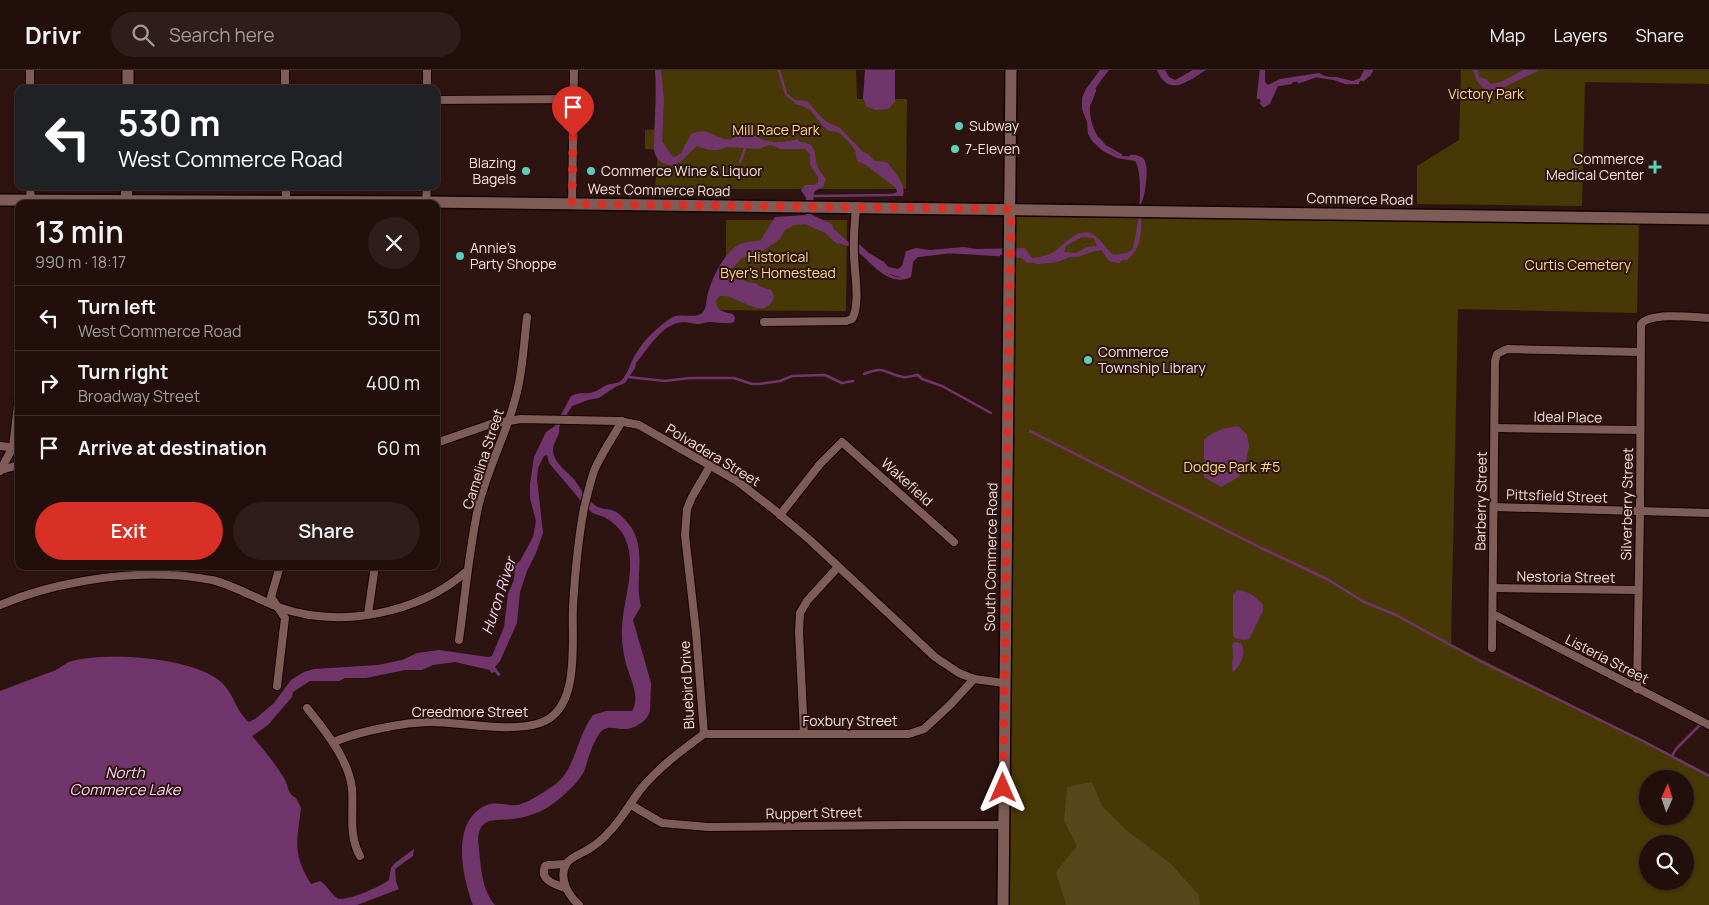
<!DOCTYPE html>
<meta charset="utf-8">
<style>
body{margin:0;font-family:Manrope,sans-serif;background:#2e1d1a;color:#f1f3f6;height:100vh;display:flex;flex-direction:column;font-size:19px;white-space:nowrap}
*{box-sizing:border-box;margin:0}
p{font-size:16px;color:#a29c9d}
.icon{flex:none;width:28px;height:28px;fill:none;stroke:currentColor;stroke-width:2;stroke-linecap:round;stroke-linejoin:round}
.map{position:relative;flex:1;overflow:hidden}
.side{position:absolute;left:15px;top:130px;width:425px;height:370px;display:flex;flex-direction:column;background:#220f0c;border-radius:10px;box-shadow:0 1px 4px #0004,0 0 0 1px #3f2f2d}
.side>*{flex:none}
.top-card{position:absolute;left:15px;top:15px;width:425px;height:105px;border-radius:10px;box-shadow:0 1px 4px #0004,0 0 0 1px #3f2f2d;background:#202124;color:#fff;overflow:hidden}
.needle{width:32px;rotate:3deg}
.controls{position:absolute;left:1639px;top:700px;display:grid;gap:10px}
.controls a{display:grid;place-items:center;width:55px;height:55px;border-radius:50%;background:#220f0c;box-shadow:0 1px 4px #0004,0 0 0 1px #3f2f2d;font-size:25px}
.pin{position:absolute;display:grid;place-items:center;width:42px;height:42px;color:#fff;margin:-51px -21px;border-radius:50% 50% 50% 0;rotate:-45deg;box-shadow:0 0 5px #0007}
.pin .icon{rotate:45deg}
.me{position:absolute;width:55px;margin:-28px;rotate:0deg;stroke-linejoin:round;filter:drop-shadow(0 0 4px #0008)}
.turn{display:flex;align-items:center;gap:18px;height:105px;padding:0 20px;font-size:22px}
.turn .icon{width:65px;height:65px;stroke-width:2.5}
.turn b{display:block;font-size:35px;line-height:42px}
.round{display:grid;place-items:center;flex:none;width:52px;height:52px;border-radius:26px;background:#2e1d1a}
.summary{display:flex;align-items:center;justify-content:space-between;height:85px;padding:0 20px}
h1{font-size:30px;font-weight:600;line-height:38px}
.primary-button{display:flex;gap:10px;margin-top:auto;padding:10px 20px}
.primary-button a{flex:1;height:58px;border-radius:30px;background:#d93025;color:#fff;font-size:20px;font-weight:600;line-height:58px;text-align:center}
.primary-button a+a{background:#2e1d1a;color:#f1f3f6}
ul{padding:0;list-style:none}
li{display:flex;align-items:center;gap:15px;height:65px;padding:0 20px;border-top:1px solid #3f2f2d}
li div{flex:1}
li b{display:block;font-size:19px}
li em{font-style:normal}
header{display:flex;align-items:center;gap:30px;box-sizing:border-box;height:70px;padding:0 25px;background:#220f0c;border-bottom:1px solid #3f2f2d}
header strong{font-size:24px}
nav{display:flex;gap:28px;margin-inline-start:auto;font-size:18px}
.search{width:350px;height:45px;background:#2e1d1a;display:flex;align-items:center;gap:12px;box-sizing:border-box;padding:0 18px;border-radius:28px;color:#a29c9d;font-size:19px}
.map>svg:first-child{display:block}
</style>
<header>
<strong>Drivr</strong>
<div class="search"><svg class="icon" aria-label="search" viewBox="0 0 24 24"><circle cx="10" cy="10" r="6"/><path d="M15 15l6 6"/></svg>Search here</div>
<nav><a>Map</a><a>Layers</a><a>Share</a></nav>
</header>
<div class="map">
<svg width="1709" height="835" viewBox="0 0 1709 835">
<rect width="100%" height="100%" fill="#2e1410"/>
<!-- green -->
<g fill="#483805" fill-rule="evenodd">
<polygon points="657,0 856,0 857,29 907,29 906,119 655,119 658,80 645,79 645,60 658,59"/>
<polygon points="1461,0 1709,0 1709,14 1585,12 1582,136 1417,134 1417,96 1459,70"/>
<path d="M1012,140L1639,151L1637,243L1458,239L1451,574L1709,704V835H1006ZM1648,709H1685V746H1648ZM1648,774H1685V811H1648Z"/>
<polygon points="726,150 847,150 846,241 710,240 726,190"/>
</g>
<!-- forest -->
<polygon fill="#57471a" points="1092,712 1102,736 1125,759 1169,792 1199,825 1200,835 1066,835 1056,802 1077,776 1064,751 1067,717"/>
<!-- water -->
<g fill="#70366c" fill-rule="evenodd">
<path d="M655,0H661L664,30L662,71L671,85L675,87L681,83L691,64C710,55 717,72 731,69C737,67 744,64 750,62C766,74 779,74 798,69L800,72C817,73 814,83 817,95C819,101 823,105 826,109L823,117L815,121L814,123L812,145L832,154L833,158L846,170L850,173L860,175L869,183L884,192L888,197L898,199L902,196L906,181L916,178L930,180L964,177L976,179L1025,178L1032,188H1034C1039,187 1045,186 1050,184C1063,178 1077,154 1094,165C1102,170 1106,180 1114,185L1126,183L1132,180C1138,164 1145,104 1135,91L1117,88L1103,81L1093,72L1088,64L1087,52L1082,39V28L1086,19L1100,0H1109C1103,8 1095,17 1092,26C1084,48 1099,80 1122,86C1130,87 1138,84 1144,92C1146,107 1143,119 1141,134C1139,146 1142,166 1137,176C1133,185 1126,191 1116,192L1108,189L1101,179L1093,180L1075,187H1065L1056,191L1027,193L1021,186L950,182L917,186L912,191L910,206L904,208L885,203L873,195L858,179L835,172L826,162L809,154L794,155L785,160L780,169L773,174L757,184L742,188L732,199L735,206L747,212L755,213L759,216L771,220L774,226C766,255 736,223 720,226L716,230C716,241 724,242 733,244L735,248L734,252C725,255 719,252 710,252C706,252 702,254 698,254C693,254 688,252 683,252C661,254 649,278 636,293L635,298L625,313L615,317L599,328L588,330L572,336L559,357C561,366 552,372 553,382C555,395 569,402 576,412C582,421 587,430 596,436C602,440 608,438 614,441C620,443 627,452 631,457C647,481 634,510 641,536L633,550L651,613L650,641C648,650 636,658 627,659C616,660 607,653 599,664C592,675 588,688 585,699C581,712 553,736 541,741C532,745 522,748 512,749C495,751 479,746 478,770C481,792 480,818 495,835H473C462,807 450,750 487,735C497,731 507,736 517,735C527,734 549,719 557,713C576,697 577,666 593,645L606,641H632C641,627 630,608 626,594C624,585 622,576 622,567C620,535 639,499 625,468C622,460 612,451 604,447C600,445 596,445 593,443C588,440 587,435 582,432L549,393L547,385L544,386L538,398L537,409L543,463L536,483L527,501L520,522L517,553L500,591L495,597L501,605L498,606L495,602L491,603L490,600L455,592L433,595L422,600H405L366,608H345L339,611H310L293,622L292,627L268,655L252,666C263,679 275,693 284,708C289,716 287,724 296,728L301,738C297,772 292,783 311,814L320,811C327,815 330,823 337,828C345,833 381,816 389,810L391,798L395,793L414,779L413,786L395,799L396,812L399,819L357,835H0V621L56,600C62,597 65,593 72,591C108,582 192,587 221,612C234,623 236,642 249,652L255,649L274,633L291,610L304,602L314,599L378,595L402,590L417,583L439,580L488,587L492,586L504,557L508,524L514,510L515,495L520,491L533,467L536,451L530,428V414L534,387L546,362L555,356L571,326C580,321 586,325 593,322C598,321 602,317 607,315C612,313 617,314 621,311C629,303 630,292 636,284C643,270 658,257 671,248C679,242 697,250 703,242C707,237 706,229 708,223C712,208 724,183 738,175C745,171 753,172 761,170L775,147L806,145V128L801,120L805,115H813L818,113V107L810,95V84L805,79H780L774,76L769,75L759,79L728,77L717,80H709L697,76C686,84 679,101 663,93C658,90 655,86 654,80C654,52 657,27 655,0ZM1082,167L1094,168L1097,176L1087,177L1076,183L1064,182L1066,176Z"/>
<polygon points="865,0 895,0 895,31 889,39 875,40 866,36 863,28"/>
<path d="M1157,0H1165L1169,7L1175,10L1193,0H1206C1188,11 1168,28 1157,0Z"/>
<polygon points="1261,0 1265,0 1265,12 1268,15 1280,9 1319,3 1326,7 1336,7 1353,11 1360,8 1364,0 1372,0 1370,4 1358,13 1346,13 1335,9 1316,6 1302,11 1278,14 1269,33 1264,36 1258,26"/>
<polygon points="1473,0 1478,0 1479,7 1486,9 1491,14 1501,12 1523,0 1537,0 1500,19 1493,20 1484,17 1476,8"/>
<path d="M793,30L807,31L823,49L830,54L839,57L862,81L868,84L875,91L887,92C893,101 907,114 903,126H892V124L897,122L896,118L866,95L857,91L855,80L848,71L838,62L829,61L824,57L810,40L803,36L795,34Z"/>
<path d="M1238,356L1247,365L1249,376L1246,392L1239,407L1221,417L1204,407V370C1214,360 1224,358 1238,356Z"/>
<path d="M1237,520C1247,520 1257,527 1263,535V541L1249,569L1245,570L1236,569L1233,566V525Z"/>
<path d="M1234,572L1241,573C1247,582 1241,596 1233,602C1230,592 1235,587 1232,575Z"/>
</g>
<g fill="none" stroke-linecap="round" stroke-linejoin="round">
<!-- stream -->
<g stroke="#70366c" stroke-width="2.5">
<polyline points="779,0 786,24 793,30"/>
<polyline points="1477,9 1484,17 1495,20 1537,0"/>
<polyline points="1363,10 1370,4 1372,0"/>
<polyline points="1299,12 1316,6 1335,9 1346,13 1358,13"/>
<polyline points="1178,14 1193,7"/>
<polyline points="1258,28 1261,0"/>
<polyline points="1090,33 1095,20"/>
<polyline points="1261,33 1264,36 1269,33 1277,15 1291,13"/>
<polyline points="1099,69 1105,76 1121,85"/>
<path d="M1131,86C1134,86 1140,87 1143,90C1148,97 1144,122 1141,131"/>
<polyline points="740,92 745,79"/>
<polyline points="813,126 892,125"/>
<polyline points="808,154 826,162 838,173"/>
<path d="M855,178C870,188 887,217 910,206L912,191L917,186L950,182L999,185"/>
<polyline points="1012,186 1023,187 1026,191"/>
<polyline points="1077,186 1093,180 1102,179 1110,190 1119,192"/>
<path d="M1126,189C1141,177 1140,162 1140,144"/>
<polyline points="1036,193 1056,191 1067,187"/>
<path d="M864,304C887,295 884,304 903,307C908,308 913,305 918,305L922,309L942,316L991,343"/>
<polyline points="628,307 665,311 690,308 734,308 752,314 759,314 780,311 792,306 825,305 842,313 853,311"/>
<polyline points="1030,361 1261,478 1327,509 1364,532 1396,545 1480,591 1643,671 1709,706"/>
<polyline points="1672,686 1676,679 1700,655"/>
</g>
<!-- street casing -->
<g stroke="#150101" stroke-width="10">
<g id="street">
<polyline points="30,0 30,19"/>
<polyline points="285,0 285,19"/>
<polyline points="427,19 427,0"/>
<polyline points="436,30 574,29"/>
<polyline points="30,116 31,134"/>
<polyline points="286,116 286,131"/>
<polyline points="426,134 427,116"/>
<polyline points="572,134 574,0"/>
<path d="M764,252L846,251L852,249C861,234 854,201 854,183C853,168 855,152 856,136"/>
<polyline points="1495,358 1640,360"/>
<polyline points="436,373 491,354 521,349 619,351 639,355 737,411 772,438 811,471 935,587 959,603 974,609 1004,613"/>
<polyline points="0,376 19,378"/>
<polyline points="1,400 19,395"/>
<polyline points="0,401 13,377 19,326"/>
<polyline points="1494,437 1709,443"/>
<polyline points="780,445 820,394 842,372 954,472"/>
<polyline points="1493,518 1638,520"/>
<path d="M0,535C48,514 118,502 170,505C184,505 198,508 212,510C231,514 259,530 278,537C340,559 418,544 467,501"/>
<polyline points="368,544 375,496"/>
<polyline points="1493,546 1497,546 1709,655"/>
<path d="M459,570C465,526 469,481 478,438C487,398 508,362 517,322C523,298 524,272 527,247"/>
<polyline points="1492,578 1495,291 1497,284 1507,279 1640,282"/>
<polyline points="277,616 285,548 271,527 280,496"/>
<path d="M1637,619L1640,441L1641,254C1651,242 1693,247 1709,248"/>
<path d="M307,638C325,661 348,688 352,718C354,741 348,765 360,786"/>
<polyline points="704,664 909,664 924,659 950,635 974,609"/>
<polyline points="704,664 696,562 685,465 687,439 692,427 710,396"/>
<polyline points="804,664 799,562 800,543 807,531 838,497"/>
<path d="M334,672C356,662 405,652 430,652C463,652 509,663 540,653C582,639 571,569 573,536C575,504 578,470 584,438C587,426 590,413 594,401C601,384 613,367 622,351"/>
<polyline points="631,735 662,753 708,757 904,755 1003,755"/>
<path d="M565,818C555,814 539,810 545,796L549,795L566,794"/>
<path d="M579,835C569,826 558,809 566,794C571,786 584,783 592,777C598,773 604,768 609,762C622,749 630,733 641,719C658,698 682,680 704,664"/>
</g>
</g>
<!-- secondary casing -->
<g stroke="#150101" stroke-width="14">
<g id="secondary">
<polyline points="128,19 128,0"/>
<polyline points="0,130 427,132 1709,149"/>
<polyline points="126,130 127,116"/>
<polyline points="1003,835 1011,0"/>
</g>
</g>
<!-- street -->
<use href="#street" stroke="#7e5d58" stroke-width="8"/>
<!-- secondary -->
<use href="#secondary" stroke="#7e5d58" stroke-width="11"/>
</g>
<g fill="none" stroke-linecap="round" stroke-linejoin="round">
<!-- route -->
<polyline stroke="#d93025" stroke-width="9" stroke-dasharray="0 16.2" points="573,67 572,134 1011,139 1003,718"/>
</g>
<!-- markers -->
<g fill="#5cceba" stroke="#2e1410" stroke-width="2">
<circle cx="959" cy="56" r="5"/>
<circle cx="955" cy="79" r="5"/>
<path d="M1652.5 89.5h5v5h5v5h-5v5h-5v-5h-5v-5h5z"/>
<circle cx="526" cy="101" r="5"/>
<circle cx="591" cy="101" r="5"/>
<circle cx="460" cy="186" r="5"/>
<circle cx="1088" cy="290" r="5"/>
</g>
<g text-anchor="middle" stroke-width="4" stroke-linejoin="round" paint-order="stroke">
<!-- park labels -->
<g font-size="14" fill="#fcdc86" stroke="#2e1410">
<text x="1486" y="29">Victory Park</text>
<text x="776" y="65">Mill Race Park</text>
<text x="778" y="192">Historical<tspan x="778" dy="16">Byer's Homestead</tspan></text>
<text x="1578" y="200">Curtis Cemetery</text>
<text x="1232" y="402">Dodge Park #5</text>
</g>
<!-- poi labels -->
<g font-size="14" fill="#f5e1de" stroke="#2e1410" text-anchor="start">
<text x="969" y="61">Subway</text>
<text x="965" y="84">7-Eleven</text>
<text x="1644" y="94" text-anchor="end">Commerce<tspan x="1644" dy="16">Medical Center</tspan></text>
<text x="516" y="98" text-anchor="end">Blazing<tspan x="516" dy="16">Bagels</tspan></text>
<text x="601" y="106">Commerce Wine &amp; Liquor</text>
<text x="470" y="183">Annie's<tspan x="470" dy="16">Party Shoppe</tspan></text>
<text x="1098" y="287">Commerce<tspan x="1098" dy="16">Township Library</tspan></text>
</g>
<!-- street labels -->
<g font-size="14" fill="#f5e1de" stroke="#2e1410">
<text transform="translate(659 120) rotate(1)" y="5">West Commerce Road</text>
<text transform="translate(1360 129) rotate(1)" y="5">Commerce Road</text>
<text transform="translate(1568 347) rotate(1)" y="5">Ideal Place</text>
<text transform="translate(713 385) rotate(31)" y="5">Polvadera Street</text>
<text transform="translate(483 389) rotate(-72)" y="5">Camelina Street</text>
<text transform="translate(907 412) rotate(42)" y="5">Wakefield</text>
<text transform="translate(1557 426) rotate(2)" y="5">Pittsfield Street</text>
<text transform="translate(1481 431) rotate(-89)" y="5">Barberry Street</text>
<text transform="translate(1627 434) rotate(-89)" y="5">Silverberry Street</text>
<text transform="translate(991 487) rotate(-89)" y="5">South Commerce Road</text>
<text transform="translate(1566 507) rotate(1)" y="5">Nestoria Street</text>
<text transform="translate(1607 589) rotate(27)" y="5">Listeria Street</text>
<text transform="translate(687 615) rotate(-93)" y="5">Bluebird Drive</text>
<text x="470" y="647">Creedmore Street</text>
<text x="850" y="656">Foxbury Street</text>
<text transform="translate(814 743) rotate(-1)" y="5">Ruppert Street</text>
</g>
<!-- water labels -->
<g font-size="15" font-style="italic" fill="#fbd8f7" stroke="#2e1410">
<text transform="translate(499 526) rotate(-72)" y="5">Huron River</text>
<text x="125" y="708">North<tspan x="125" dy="17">Commerce Lake</tspan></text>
</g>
</g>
</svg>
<div class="controls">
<a><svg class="needle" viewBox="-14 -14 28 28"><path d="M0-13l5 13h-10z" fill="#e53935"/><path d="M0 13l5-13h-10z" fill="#a29c9d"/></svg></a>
<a><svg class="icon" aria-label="search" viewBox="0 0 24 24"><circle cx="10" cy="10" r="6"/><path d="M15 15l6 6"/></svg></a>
</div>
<div class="pin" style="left:573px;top:67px;background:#d93025"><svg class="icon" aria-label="arrive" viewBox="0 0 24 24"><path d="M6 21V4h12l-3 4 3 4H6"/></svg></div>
<svg class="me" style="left:1003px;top:718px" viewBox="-20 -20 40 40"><path d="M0-17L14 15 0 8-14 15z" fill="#d93025" stroke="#fff" stroke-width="4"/></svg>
<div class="top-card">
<div class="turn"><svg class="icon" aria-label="left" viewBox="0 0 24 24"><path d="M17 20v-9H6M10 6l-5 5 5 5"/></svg><div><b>530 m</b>West Commerce Road</div></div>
</div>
<section class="side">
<div class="summary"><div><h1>13 min</h1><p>990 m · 18:17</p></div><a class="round"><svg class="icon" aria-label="close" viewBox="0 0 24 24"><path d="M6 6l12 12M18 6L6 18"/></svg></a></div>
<ul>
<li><svg class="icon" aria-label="left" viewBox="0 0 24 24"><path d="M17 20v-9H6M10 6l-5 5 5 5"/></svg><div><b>Turn left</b><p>West Commerce Road</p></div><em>530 m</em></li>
<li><svg class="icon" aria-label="right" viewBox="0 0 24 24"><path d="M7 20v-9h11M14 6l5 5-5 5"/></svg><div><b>Turn right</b><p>Broadway Street</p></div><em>400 m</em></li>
<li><svg class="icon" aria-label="arrive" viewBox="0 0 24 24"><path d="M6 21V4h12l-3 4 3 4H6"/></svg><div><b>Arrive at destination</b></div><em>60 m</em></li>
</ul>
<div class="primary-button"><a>Exit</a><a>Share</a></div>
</section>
</div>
